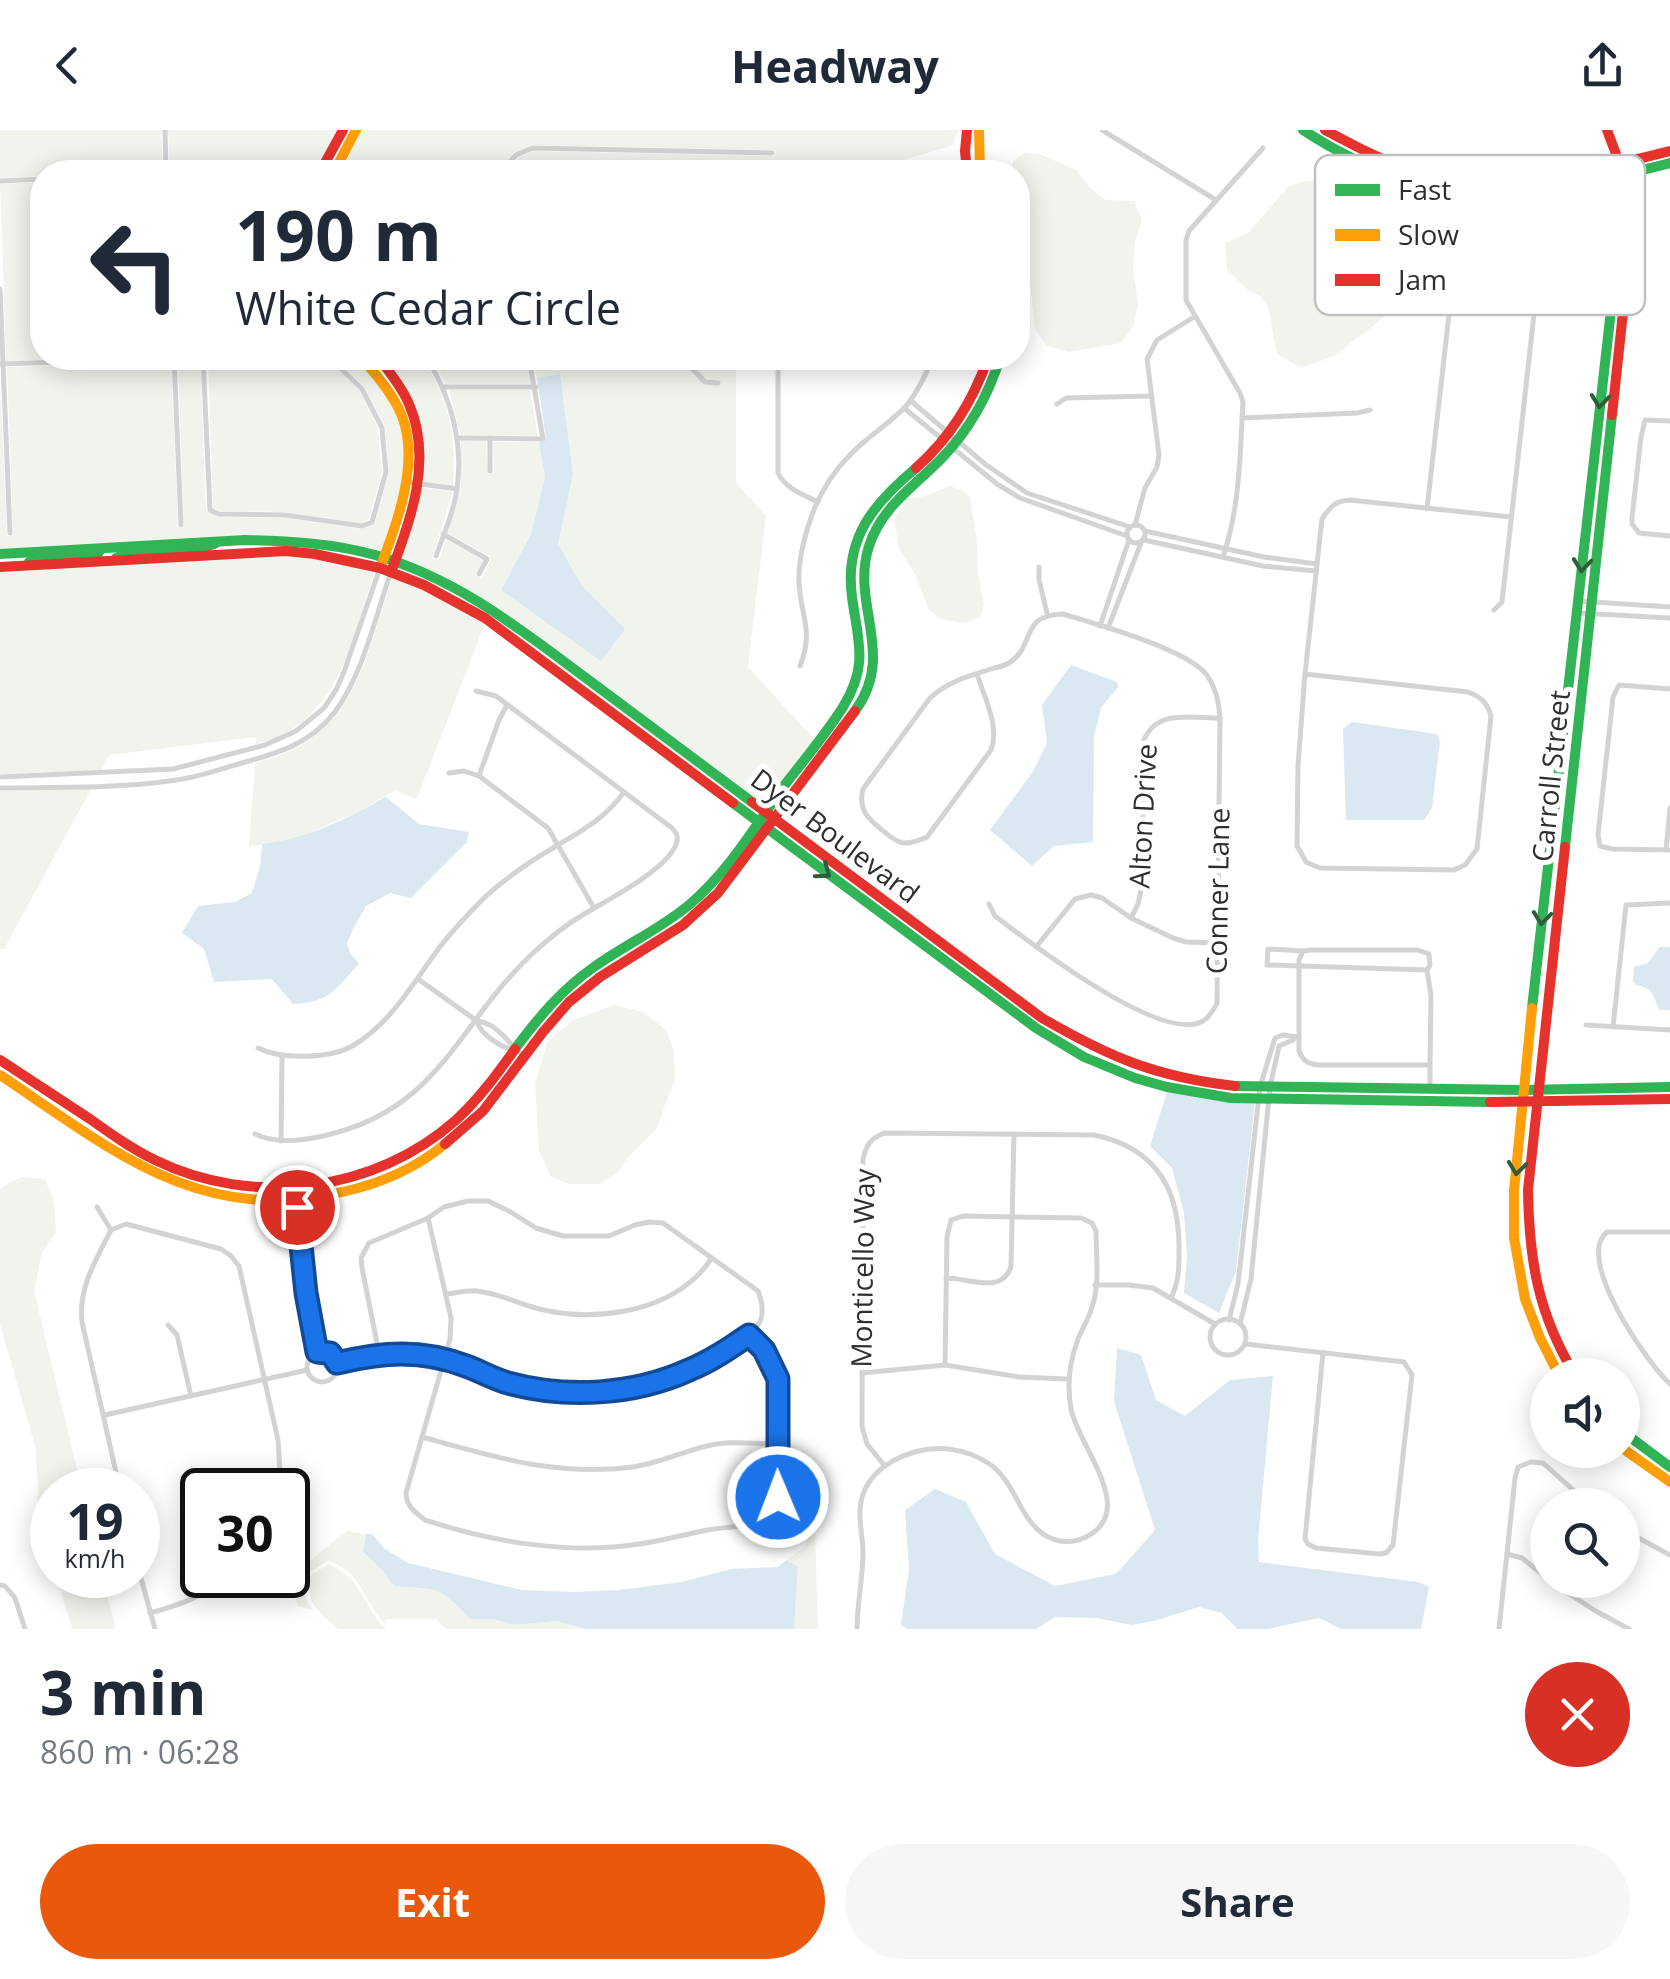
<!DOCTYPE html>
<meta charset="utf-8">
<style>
body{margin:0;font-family:"Open Sans",sans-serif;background:#f6f6f7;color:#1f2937;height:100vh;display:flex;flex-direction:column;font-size:38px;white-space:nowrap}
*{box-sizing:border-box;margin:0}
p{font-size:32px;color:#747a83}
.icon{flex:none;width:55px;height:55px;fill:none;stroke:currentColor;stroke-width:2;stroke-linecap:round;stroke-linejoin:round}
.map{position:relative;height:1499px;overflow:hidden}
.drawer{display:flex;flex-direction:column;background:#fff;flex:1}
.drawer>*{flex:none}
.banner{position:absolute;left:30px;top:30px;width:1000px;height:210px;border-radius:40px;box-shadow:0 5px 25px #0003;background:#fff;color:#1f2937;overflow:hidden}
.tools{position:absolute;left:1530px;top:1228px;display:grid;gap:20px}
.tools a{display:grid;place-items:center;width:110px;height:110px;border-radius:50%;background:#fff;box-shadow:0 5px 25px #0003;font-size:50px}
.speed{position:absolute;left:30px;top:1338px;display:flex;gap:20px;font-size:50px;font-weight:700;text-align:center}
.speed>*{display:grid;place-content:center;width:130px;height:130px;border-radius:50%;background:#fff;box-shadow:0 5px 25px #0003;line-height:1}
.speed small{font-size:25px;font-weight:400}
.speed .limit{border:5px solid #111;border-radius:15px;background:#fff;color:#111}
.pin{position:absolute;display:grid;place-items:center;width:85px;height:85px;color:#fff;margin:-42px;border:5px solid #fff;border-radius:50%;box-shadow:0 2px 10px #0007}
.me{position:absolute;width:110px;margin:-55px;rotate:359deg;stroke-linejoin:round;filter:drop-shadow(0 0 8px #0008)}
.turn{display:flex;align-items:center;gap:35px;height:210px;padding:0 40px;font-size:45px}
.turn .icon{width:130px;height:130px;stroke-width:2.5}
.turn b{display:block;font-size:70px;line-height:85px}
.round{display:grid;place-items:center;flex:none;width:105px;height:105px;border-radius:52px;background:#f6f6f7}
.summary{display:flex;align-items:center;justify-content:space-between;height:170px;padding:0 40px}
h1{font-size:60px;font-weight:700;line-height:75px}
.action{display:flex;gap:20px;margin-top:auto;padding:20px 40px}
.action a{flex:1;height:115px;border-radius:60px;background:#ea580c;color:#fff;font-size:40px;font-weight:700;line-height:115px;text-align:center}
.action a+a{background:#f6f6f7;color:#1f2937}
header{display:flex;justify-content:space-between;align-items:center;height:130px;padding:0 40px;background:#fff;font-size:45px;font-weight:700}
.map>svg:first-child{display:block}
</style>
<header><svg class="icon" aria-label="back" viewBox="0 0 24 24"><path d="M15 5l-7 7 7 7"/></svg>Headway<svg class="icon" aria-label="share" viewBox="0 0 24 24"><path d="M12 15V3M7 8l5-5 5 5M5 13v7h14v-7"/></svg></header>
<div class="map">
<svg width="1670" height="1499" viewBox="0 0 1670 1499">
<rect width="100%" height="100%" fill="#fff"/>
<!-- green -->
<g fill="#f1f4ec">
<polygon points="0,0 161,0 163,41 42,42 42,46 0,48"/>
<polygon points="168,0 339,0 317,42 170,42"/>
<polygon points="359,0 958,0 953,15 864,42 505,42 519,27 534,21 775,26 775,20 534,15 514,23 496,42 338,42"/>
<polygon points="1025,23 1040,24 1076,40 1089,57 1106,70 1134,71 1142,90 1135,112 1133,138 1138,174 1134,195 1121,213 1069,222 1047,216 1035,200 1026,115 1018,98 1018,42 1010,42 1014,30"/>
<polygon points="1307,51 1335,51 1360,87 1366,134 1375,143 1384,162 1387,183 1377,193 1334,226 1301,238 1277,224 1268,177 1261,167 1247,159 1227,140 1225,113 1248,103 1289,56"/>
<polygon points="42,52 42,228 96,228 6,231 0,54"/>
<path d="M200,228L206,380L219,387L285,388L361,399L375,392L389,343L385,296L364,257L335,228H357C367,239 379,251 388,264C423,321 396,366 382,423C306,402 238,407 161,412C107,415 54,418 0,421V248L7,406L13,405L7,237L171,231L178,397L184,398L178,231Z"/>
<polygon points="208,228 326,228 359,260 378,298 382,342 369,389 361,393 285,382 220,381 213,378"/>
<path d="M383,228H423C449,273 457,303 453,356L421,351C427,299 413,269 383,228Z"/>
<polygon points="431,228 526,228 530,249 529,254 446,254"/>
<polygon points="533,228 736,228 736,353 766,385 748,537 815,610 764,677 495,477 460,456 400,429 420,357 453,362 432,428 439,430 446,409 483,430 475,445 481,448 491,430 489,426 448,403 461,357 461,311 486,311 488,344 494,343 493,312 539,312 545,347 531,404 501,460 624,499 582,456 558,414 573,344 560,244 537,248"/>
<polygon points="449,260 530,260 538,306 460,305"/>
<polygon points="950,356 963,361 970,368 977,410 978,445 984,474 981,486 964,493 940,489 929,480 915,444 899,419 894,390 907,369 925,366"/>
<path d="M286,424L349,433L375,440C352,509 339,595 256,614V607L109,625L101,640L0,644V440Z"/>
<polygon points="398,434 457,461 491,482 760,683 757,687 486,486 456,467 395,440"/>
<path d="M393,446L453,472L485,493L417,669L395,661L358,682L290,711L249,716L255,633C355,610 364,531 393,446Z"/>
<polygon points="91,659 4,819 0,819 0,661"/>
<polygon points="614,875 643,882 666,900 674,921 675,949 657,998 628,1027 617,1043 600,1054 569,1054 551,1047 539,1021 535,954 547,913 571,891"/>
<polygon points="23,1047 45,1049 54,1072 56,1101 42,1123 34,1161 82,1360 52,1360 52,1435 37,1383 38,1354 35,1316 0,1194 0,1060 10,1052"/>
<polygon points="815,1396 818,1499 794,1499 798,1437 787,1430 804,1417"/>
<path d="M347,1401L366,1404L363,1422L381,1439L394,1456C439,1460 438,1454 470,1489H493L514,1495L556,1491L584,1499H446L436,1489H388L385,1491L386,1495C364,1473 363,1442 328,1431L308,1443C304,1457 302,1469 313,1480L297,1476L294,1447L320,1422Z"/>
<path d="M329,1434C362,1448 364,1478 386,1499H338C319,1482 303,1471 311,1445Z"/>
<polygon points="56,1445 102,1445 116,1499 72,1499"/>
</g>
<!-- water -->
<g fill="#d9e8f1">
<polygon points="560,244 573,344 558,414 582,456 625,499 601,531 501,460 531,404 545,347 539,312 546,308 537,248"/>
<polygon points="1071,535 1117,552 1118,557 1101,578 1094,606 1093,712 1054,716 1032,736 990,700 1032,643 1047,613 1042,575"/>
<polygon points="1352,592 1437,604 1440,611 1432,678 1424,690 1346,690 1343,599"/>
<path d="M386,667L419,694L469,702L467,712L411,768L390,763L366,776L354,797L347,813L350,823L359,834C334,860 331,872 293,874L272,849L214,852L204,819L182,803L198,776L235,772L252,763L260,736L262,714C306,709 347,689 386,667Z"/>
<path d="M1660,817H1670V880H1660C1651,865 1656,859 1636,855L1633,851L1634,837L1648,833Z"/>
<polygon points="1167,962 1230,971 1255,972 1236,1141 1219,1183 1184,1163 1187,1126 1184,1083 1172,1038 1150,1016"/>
<polygon points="1117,1218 1141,1225 1156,1270 1185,1286 1230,1250 1273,1246 1258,1411 1259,1432 1418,1452 1429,1457 1421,1499 1341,1499 1319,1488 1268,1499 1237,1499 1222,1483 1199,1477 1154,1491 1131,1495 1097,1488 1055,1487 1036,1499 907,1499 901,1495 909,1439 905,1380 935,1359 966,1372 995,1424 1055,1456 1116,1444 1155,1400 1114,1271"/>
<path d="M366,1404H372L385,1419L408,1433L522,1460L574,1462L618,1460L682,1452L731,1439L778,1437L787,1430L798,1437L794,1499H585L556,1491L514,1495L493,1489H470C438,1454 438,1460 394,1456L381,1439L363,1422Z"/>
</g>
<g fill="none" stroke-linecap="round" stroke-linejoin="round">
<!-- street -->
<g stroke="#d3d3d3" stroke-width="5">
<polyline points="165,0 166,42"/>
<polyline points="1102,0 1216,70"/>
<polyline points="501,42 516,25 533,18 772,23"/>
<polyline points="0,51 42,49"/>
<polyline points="0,159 10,403"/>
<polyline points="174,228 181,395"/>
<polyline points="203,228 210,380 219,384 285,385 362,396 372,392 386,342 382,298 362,259 330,228"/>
<path d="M427,228C452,270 465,315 456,365C452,386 443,407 436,426"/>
<polyline points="682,228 705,252 718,253"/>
<path d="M778,228V343C786,359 802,364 818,372"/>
<polyline points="1,234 178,228"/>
<polyline points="444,257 536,257"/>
<polyline points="911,271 985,334 1027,363 1130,397"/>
<polyline points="1057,274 1066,268 1151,266"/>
<polyline points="904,278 997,354 1020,368 1127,406"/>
<polyline points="1242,288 1357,283 1370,280"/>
<polyline points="1670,291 1645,290 1641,307 1632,388 1632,394 1639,403 1670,406"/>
<polyline points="457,308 543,309 529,228"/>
<polyline points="490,308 490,341"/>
<polyline points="407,352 457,359"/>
<path d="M1427,379L1454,140C1455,139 1462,128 1463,127C1473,117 1514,120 1525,128C1532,133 1535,141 1538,148L1502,472L1494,480"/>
<circle cx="1136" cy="404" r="9"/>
<polyline points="1135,395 1145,358 1157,337 1159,325 1147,229 1157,210 1194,187"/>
<polyline points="1145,401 1264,427 1317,434"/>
<polyline points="443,404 487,429 479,444"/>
<polyline points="1144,410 1263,436 1316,441"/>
<path d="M1223,427C1240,377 1240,324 1243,272L1240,263L1186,170V110L1189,101L1263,18"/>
<polyline points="1039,437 1039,450 1047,483"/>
<polyline points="1578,471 1670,477"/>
<polyline points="1578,483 1670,488"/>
<polyline points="1100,496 1129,410"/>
<polyline points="1108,498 1141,413"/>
<path d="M800,536C814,500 801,488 799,453C798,428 806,400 815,377C823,359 835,340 849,326C866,307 890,294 907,275C918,261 926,244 933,228"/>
<path d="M977,544C984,567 1000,596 991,620L927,707C919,710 911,714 903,713C894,711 889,705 882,700C867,688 858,679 863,659L930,568C948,551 970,546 994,538C999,537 1004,536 1009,533C1036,516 1019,485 1063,484C1096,494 1186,519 1206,544C1216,557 1219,573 1220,588L1217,873C1214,879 1210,887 1203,891C1162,915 1029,812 995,786L989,774"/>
<path d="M1305,544L1468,562C1481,567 1487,572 1491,586L1477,719L1465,735L1454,740L1320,738L1306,732L1297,716L1298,635L1305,544L1322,389C1330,377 1335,371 1350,370L1511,387"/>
<polyline points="1670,559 1619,555 1613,567 1598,705 1600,716 1612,719 1670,720"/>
<polyline points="449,643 464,641 479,646 548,698 594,778"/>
<polyline points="479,646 499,590 507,575"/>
<polyline points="0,647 173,639 265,615 296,601 324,578 336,560 344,542 380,438"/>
<path d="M0,658C58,657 118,659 176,650C199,647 220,639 242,633C278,623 310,614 334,583C363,545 375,487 391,442"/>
<polyline points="1666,720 1670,678"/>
<path d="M1131,788L1138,774L1142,756L1144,610C1157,579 1191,588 1220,588"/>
<polyline points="1036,817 1075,769 1091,765 1102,768 1131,788 1173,808 1186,812 1217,813"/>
<path d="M1311,820H1418L1429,824L1430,835L1427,840L1431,866L1430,935H1319C1308,934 1303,931 1299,921V830L1303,821Z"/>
<polyline points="1303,821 1268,819 1267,835 1427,840"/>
<path d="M418,849L477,891C498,893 509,915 525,927"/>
<path d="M477,891C480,904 501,918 515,920"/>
<polyline points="1586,895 1670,900"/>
<polyline points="1613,897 1626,775 1670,773"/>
<path d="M258,918C282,930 331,929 354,915C391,893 414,852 439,818C453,800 469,783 485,767C506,748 529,732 553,718C581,701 605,689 624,662"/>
<polyline points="1430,959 1430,935"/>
<path d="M255,1004C275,1014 301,1011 323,1006C441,980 456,895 532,824C547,810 564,796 581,786C603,772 672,738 677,711C678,704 676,703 672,698L496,566L476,561"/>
<polyline points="281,1011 282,925"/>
<polyline points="297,1072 306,1163 317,1222"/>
<polyline points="97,1077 111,1100"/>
<path d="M428,1088L451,1188L450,1209L406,1363C406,1376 415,1382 425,1390C492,1412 569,1425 639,1414C662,1411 685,1404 708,1400C734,1395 763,1400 777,1375L779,1263C776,1239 765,1223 749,1205"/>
<path d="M1670,1102H1607C1574,1128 1647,1233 1670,1254"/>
<path d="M946,1148C969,1148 1003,1165 1011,1136L1014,1004"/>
<polyline points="1095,1155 1129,1155 1153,1158 1215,1194"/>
<path d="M447,1164C456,1163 467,1160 477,1161C500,1163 522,1176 544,1180C594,1191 659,1183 697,1146C703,1141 707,1134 712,1128"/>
<circle cx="1228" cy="1207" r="18"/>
<polyline points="1229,1190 1238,1154 1260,957 1275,908 1283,905 1298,907"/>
<polyline points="1240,1194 1251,1149 1270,957 1279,916 1293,910 1295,907"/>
<polyline points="168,1195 177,1205 191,1266"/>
<polyline points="1246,1214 1404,1232 1412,1245 1393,1415 1386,1423 1380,1424 1316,1418 1308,1414 1305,1409 1323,1222"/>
<circle cx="322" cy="1237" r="15"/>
<path d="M337,1233L379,1223L362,1138L361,1128L369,1113L428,1088L444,1077L468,1071H488L509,1081L536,1098L563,1106H609L635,1095L649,1092L663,1093L758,1161C770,1192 756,1200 732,1216C668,1259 580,1277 505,1252C491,1247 477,1239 463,1235C436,1225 408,1224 379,1223"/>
<polyline points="862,1243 945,1235 1019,1247 1067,1249"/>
<polyline points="105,1285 307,1240"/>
<path d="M422,1307C494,1327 557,1347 633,1337C659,1333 682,1322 707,1316C729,1310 754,1314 776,1314"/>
<path d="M884,1335L867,1314L862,1297L863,1030C866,1015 870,1009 884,1003L1094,1005C1157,1018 1180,1060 1179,1121C1179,1138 1179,1152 1171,1168"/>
<path d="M120,1360L82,1192C78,1158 96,1130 111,1100L126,1094L221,1119L231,1126L239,1136L278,1310L280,1342L276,1360"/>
<polyline points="1622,1399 1670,1425"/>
<polyline points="1507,1424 1522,1428 1548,1449"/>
<polyline points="138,1437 155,1499"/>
<polyline points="1548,1450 1594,1480 1629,1499"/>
<polyline points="0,1455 5,1456 15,1468 25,1499"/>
<path d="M150,1483C180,1475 205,1466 228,1445"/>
<path d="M857,1499C857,1474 863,1448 863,1423C863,1410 860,1398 860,1385C859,1351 885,1330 915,1322C939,1315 967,1319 988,1333C1015,1350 1018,1386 1043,1404C1056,1413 1072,1414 1086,1407C1139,1381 1078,1316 1071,1279C1067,1256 1069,1234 1077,1212C1081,1200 1089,1189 1092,1177C1100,1154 1096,1125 1096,1101L1092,1093L1081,1088L963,1086L951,1090L947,1107L945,1235"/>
<polyline points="1499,1499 1515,1348 1518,1337 1531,1332 1543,1333 1590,1375"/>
</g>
<!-- fast -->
<g stroke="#30b455" stroke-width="10">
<path d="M1303,0C1432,84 1528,70 1670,33"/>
<path d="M0,424L245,410C289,411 332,413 375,425C456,448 519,498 586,548C641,589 697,631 752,672"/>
<polyline points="116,428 129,422 206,417 216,413"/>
<polyline points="29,432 96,426 101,419"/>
<path d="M855,581C897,524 850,474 869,416C882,376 915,356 942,328C970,299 988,266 1000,228"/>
<polyline points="733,673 1036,898 1084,927 1135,948 1167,957 1231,968 1490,972"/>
<polyline points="1565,717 1612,285"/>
<polyline points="1532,878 1617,127"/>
<path d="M515,919C538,888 562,859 594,837C625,815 660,799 689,775C728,742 755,697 784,656C804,630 826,604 843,577C869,535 858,511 852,467C844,408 874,373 916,338"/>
<polyline points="1235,956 1523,960 1670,957"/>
<polyline points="1622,1301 1670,1337"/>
</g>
<!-- slow -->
<g stroke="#ff9f0a" stroke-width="10">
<polyline points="979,0 980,42"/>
<polyline points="334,42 356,0"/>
<path d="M362,228C377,246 393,264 402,286C420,332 397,394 380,438"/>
<polyline points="1532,878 1514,1061 1514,1108 1525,1169 1540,1208 1559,1245"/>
<path d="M0,945C111,1019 199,1096 342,1062C379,1054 416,1038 445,1014"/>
<polyline points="1622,1318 1670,1352"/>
</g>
<!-- jam -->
<g stroke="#e5322d" stroke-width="10">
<polyline points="967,0 965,21 967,42"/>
<path d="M1325,0C1353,15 1380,30 1410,39C1495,65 1586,42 1670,21"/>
<polyline points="1607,0 1616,24 1619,46 1616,55 1619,109 1617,127"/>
<polyline points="320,42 343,0"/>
<path d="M379,228C390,243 402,257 409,274C433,329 411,390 391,442"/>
<polyline points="1612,285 1631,108 1628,67 1619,46"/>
<path d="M916,338C951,307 973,271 988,228"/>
<polyline points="0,437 286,421 315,424 380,438 424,455 485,488 733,673"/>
<path d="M752,672L1042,888C1109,927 1156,947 1235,956"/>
<path d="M1565,717L1528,1060C1529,1130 1538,1184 1575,1245"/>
<path d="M0,930C30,950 60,969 90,989C111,1004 132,1019 155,1030C253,1078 375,1062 456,990C479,969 497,944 515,919"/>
<polyline points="1490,972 1670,969"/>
<polyline points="445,1014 483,981 543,902 569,872 600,847 683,795 718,763 855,581"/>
</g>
</g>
<!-- one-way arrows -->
<defs><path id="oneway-chevron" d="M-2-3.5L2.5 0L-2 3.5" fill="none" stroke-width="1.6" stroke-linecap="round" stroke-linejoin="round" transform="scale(2.5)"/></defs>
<g stroke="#2f5d3c">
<use href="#oneway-chevron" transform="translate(1600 271) rotate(96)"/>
<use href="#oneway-chevron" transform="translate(1582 435) rotate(96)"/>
<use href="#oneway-chevron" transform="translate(824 742) rotate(36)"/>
<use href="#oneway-chevron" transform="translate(1542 788) rotate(96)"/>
<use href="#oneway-chevron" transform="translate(1517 1038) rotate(97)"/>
</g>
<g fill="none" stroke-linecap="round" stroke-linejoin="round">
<!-- route casing -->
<g stroke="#114b97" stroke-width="25">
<path id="route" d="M297,1077L306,1163L317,1222L330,1223L337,1233C383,1222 421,1219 466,1236C480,1241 494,1249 508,1253C567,1269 634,1265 689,1240C711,1231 730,1218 749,1205L764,1220L778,1249V1367"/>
</g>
<!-- route -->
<use href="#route" stroke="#1a73e8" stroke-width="18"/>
</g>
<g text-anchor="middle" stroke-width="10" stroke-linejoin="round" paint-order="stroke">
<!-- street labels -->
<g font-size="28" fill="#2e2e2e" stroke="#fff">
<text transform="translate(1551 646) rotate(-84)" y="10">Carroll Street</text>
<text transform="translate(1143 686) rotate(-87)" y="10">Alton Drive</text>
<text transform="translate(835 706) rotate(37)" y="10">Dyer Boulevard</text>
<text transform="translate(1218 761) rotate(-89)" y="10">Conner Lane</text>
<text transform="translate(863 1138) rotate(-89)" y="10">Monticello Way</text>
</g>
</g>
<!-- legend -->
<rect x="1315" y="25" width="330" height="160" rx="15" fill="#fff" stroke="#c0c0c0" stroke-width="2.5"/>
<rect x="1335" y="54" width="45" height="12" fill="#30b455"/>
<rect x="1335" y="99" width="45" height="12" fill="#ff9f0a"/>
<rect x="1335" y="144" width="45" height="12" fill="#e5322d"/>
<g font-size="28" fill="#2e2e2e">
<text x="1398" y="70">Fast</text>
<text x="1398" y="115">Slow</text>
<text x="1398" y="160">Jam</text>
</g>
</svg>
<div class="tools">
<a><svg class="icon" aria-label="sound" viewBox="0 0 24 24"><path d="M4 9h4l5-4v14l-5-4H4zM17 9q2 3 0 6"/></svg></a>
<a><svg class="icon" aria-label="search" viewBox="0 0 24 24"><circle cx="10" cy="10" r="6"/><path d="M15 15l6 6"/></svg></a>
</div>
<div class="speed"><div>19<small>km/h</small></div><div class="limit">30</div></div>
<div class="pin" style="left:297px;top:1077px;background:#d93025"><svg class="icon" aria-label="arrive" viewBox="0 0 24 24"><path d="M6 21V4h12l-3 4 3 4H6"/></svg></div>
<svg class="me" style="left:778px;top:1367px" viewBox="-20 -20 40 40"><circle r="17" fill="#1a73e8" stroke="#fff" stroke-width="3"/><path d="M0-11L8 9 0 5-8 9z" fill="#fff"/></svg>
<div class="banner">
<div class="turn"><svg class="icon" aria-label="left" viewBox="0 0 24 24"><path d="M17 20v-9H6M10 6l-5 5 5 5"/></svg><div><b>190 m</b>White Cedar Circle</div></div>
</div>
</div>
<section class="drawer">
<div class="summary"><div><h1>3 min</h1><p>860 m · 06:28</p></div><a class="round" style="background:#d93025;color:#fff"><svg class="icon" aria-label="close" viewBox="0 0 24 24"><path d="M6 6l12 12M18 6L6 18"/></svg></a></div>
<div class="action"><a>Exit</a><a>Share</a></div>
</section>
